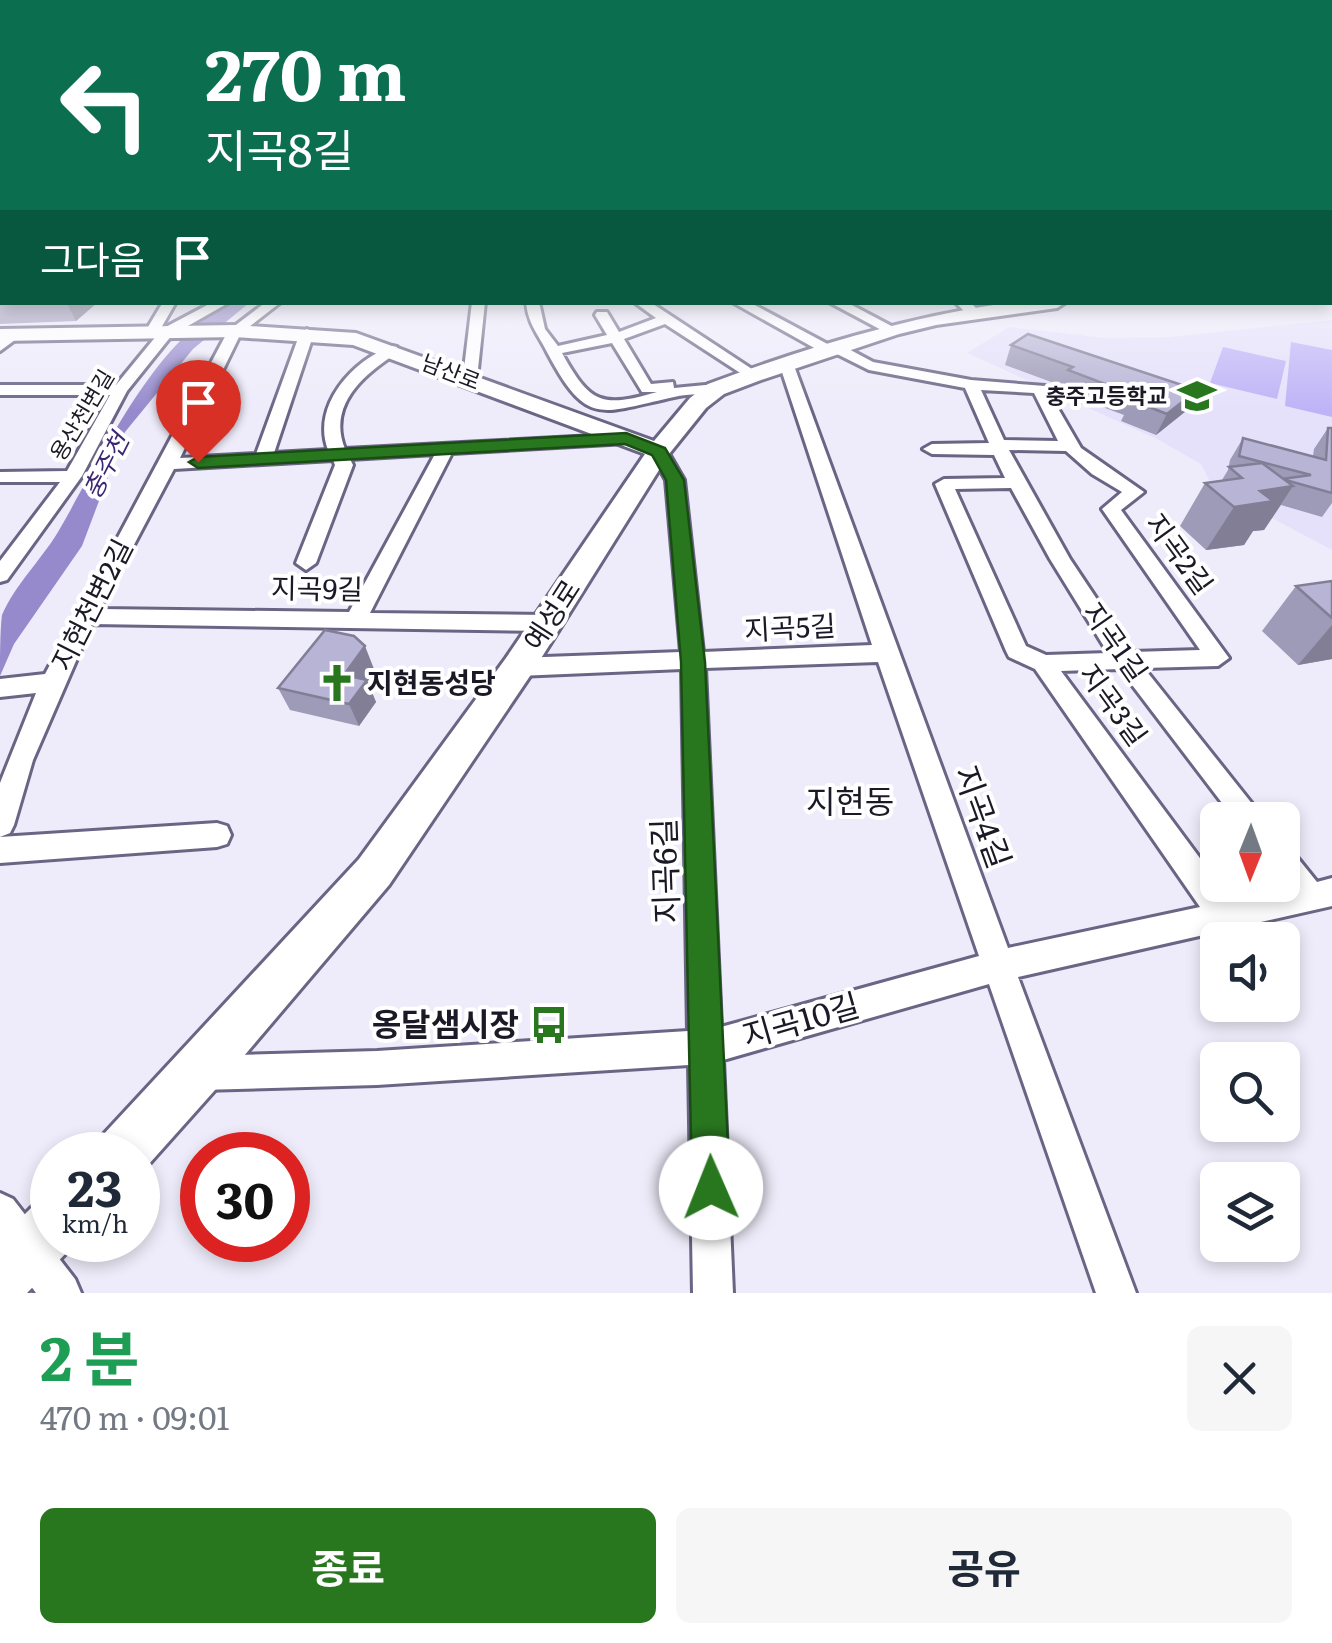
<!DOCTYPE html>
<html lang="ko">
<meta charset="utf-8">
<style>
body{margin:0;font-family:Literata,"Noto Sans KR",serif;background:#f6f6f7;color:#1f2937;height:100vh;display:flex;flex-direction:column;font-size:38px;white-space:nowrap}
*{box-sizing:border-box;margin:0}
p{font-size:32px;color:#747a83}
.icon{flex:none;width:55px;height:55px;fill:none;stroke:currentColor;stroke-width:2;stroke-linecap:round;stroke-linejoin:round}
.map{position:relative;height:1293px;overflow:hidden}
.panel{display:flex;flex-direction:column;background:#fff;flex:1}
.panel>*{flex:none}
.banner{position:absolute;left:0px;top:0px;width:1332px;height:305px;box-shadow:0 5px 15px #0003;background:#0b6e4f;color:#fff;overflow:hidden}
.needle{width:65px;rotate:181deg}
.fabs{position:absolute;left:1200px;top:802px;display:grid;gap:20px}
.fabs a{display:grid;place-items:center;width:100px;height:100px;border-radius:15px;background:#fff;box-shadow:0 5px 15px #0003;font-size:50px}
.speed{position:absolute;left:30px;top:1132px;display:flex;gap:20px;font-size:50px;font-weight:700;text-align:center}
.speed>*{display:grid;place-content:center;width:130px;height:130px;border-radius:50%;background:#fff;box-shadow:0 5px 15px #0003;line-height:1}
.speed small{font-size:25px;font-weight:400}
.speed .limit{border:15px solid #d22;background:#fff;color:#111}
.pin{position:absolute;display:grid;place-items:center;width:85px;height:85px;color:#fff;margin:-102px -42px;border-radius:50% 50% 50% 0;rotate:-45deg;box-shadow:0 0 10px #0007}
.pin .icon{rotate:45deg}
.me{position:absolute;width:110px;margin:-55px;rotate:359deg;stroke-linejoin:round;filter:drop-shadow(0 0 8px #0008)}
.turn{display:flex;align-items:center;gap:35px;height:210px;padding:0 40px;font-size:45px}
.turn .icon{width:130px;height:130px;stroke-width:2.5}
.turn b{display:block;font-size:70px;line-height:85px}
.then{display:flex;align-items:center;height:95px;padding:0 40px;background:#0003;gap:20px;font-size:38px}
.round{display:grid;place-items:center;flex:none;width:105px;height:105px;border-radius:15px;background:#f6f6f7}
.summary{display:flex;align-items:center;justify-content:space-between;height:170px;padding:0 40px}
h1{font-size:60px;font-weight:700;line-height:75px;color:#1e9e55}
.action{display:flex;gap:20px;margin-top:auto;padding:20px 40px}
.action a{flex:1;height:115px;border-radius:15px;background:#28771f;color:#fff;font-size:40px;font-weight:700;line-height:115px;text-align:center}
.action a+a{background:#f6f6f7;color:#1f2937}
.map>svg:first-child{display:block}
</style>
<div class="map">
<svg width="1332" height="1293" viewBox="0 0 1332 1293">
<rect width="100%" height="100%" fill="#eeecfa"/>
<!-- built -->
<polygon fill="#e5e1fb" points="1332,320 1332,550 1212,486 1201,464 1157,439 967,353 1009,327 1105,338 1170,337"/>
<!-- green -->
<g fill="#beb3f7">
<polygon points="1291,342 1332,350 1332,417 1285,406"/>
<polygon points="1223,347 1286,361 1277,399 1210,383"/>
</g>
<!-- water -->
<path fill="#968acc" d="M230,303H249L193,349L125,432L82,546L14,644L0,676C0,658 0,630 2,615C15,585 41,560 58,532C101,459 152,342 230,303Z"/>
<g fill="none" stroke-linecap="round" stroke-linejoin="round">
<!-- street casing -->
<g stroke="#6a6584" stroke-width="6">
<g id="street">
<polygon points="163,302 176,302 157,335 147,335 145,332"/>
<polygon points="213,302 230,302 172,335 127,391 82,476 7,580 0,582 0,561 60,482 0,482 0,472 67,471 110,395 0,395 0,385 116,385 162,329"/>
<path d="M266,302H281L241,333L180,458L256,454L300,333L307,329L314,333L274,453L328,450C311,406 353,360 392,346L397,347V353C364,374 327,405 345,449L633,434V442L627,443L452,453L370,613L548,615L559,623L548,631L92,624L33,760L14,825L10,833L0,837V783L36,693L0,697V679L45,674L228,331ZM435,454L349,612L100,609L174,469L333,460L335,465L296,563L306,570L316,563L353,465L350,459Z"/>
<polygon points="472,302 485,302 478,369 465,382 457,377 464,369"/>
<path d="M526,302H539L545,329L558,346L607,335L595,315L597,312H607L619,332L656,318L634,302H650L761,375L748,378L665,324L624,339L651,384L673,382L674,388L716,384L724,389L721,392C706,395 690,393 674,397C600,413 587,428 547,352C538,334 528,324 526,302ZM612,343L642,392H657C602,408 590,404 562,353Z"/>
<path d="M732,302H749L833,347L843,346L873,362L971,380L1045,386L1081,448L1144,492L1121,510L1229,658L1218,666L1144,668L1265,820H1235L1120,669L1061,671L1231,900L1287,888L1282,883V847L1292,851L1317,882L1332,878V906L1018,977L1136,1293H1096L989,984L723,1060L733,1293H693L689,1065L377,1085L201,1090L189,1085L184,1073L189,1061L201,1056L377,1051L688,1031L682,669L518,676L510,673L506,667L510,661L518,658L681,652L666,480L650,451L659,446L665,447L684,480L703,652L872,645L779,363L786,359L793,363L1008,948L1200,907L1035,669L1009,657L1006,651L935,484L944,479L1005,478L994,455L932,454L923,449L932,444L989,443L965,388L869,370L835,353L825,354ZM981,390L1034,393L1058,441L1004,440ZM1009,450L1066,451L1092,474L1122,492L1102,509L1200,650L1132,652L1070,559ZM1011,488L1050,559L1108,653L1046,655L1026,646L955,489ZM878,662L979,956L721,1027L705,668Z"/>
<polygon points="829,302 846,302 899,330 887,333"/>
<polygon points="955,302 970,302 981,313 969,316"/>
<polygon points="11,331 23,334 0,351 0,340"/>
<polygon points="217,823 227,826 231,835 227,844 217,847 0,863 0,837"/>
<polygon points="0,1193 13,1199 75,1279 81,1293 36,1293 0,1244"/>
</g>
</g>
<!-- secondary casing -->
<g stroke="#6a6584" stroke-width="6">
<g id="secondary">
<rect x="1330" y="261" width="2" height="10"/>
<path d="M1013,302H1066L1057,308L936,325L899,334L761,380L724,394L706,408L669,454L530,676L389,885L215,1090L140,1174L138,1155H95L102,1136L359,859L506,658L645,454L353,345L235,337L0,341V329L235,325L356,333L654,441L690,398L708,384C808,347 907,317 1013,302Z"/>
<polygon points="52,1199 52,1240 74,1240 72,1247 27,1293 0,1293 0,1239 32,1207"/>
</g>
</g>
<!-- street -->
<use href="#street" fill="#fff" fill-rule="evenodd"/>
<!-- secondary -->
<use href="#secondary" fill="#fff" fill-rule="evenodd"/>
</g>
<!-- wall -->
<g fill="#9e9bb8">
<polygon points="0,270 2,302 98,302 76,321 0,324"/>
<polygon points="1028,334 1186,411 1156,435 1121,421 1124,415 1060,391 1062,386 1005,365 1011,345"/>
<polygon points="1328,428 1332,428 1332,503 1322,517 1281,505 1264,530 1253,531 1244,545 1206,550 1180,526 1205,483 1222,480 1228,470 1230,460 1243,438 1313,456 1314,449"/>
<polygon points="1332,581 1332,659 1298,665 1262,631 1296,586"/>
<polygon points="374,669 366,680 376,702 359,726 290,710 278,688"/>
</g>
<!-- shaded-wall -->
<g fill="#817e96">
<polygon points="66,302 98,302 76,321"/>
<polygon points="1197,390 1186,411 1156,435 1167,414"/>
<polygon points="1293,486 1264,530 1253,531 1244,545 1206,550 1234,507 1260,491"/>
<polygon points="1332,625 1332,659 1298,665"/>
<polygon points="365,646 374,669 353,697 344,675"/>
<polygon points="367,680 376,702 359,726 349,704"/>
</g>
<!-- building -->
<g fill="#b8b4d6" stroke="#817e96" stroke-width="2.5">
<polygon points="0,270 2,270 2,302 43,302 0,304"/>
<polygon points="1028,334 1197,390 1167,414 1131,400 1137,396 1068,370 1073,367 1011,345"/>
<polygon points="1328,428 1332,428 1332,493 1282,479 1311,475 1239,456 1243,438 1326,460"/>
<polygon points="1262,463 1293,486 1260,491 1273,501 1234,507 1205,483 1242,478 1229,467"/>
<polygon points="1332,581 1332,618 1296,586"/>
<polygon points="325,630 354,636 365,646 344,675 367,680 349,704 278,688"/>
</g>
<!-- sky -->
<linearGradient id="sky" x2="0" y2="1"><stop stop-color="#87a3dd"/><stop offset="0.56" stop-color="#f7f6fd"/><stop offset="1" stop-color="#f7f6fd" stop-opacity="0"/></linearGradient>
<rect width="1332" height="411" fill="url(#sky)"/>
<!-- route -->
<polygon fill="#28771f" stroke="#1a4d14" stroke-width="2.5" points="626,433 665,448 684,480 705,662 730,1188 725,1201 711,1207 698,1201 692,1188 681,662 666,480 652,455 625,444 198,468 189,462 198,457"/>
<!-- icons -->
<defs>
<g id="school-bare" transform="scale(3)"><path d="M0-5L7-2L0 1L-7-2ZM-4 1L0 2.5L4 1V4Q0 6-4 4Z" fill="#28771f" stroke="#fff" stroke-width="2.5" paint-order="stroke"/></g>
<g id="church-bare" transform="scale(3)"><path d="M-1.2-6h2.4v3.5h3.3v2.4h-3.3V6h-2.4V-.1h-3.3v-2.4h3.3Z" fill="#28771f" stroke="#fff" stroke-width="2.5" paint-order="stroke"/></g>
<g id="bus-bare" transform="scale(3)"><path d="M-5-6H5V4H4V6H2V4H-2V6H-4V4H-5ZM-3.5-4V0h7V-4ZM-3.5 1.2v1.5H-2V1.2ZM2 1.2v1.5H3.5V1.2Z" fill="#28771f" stroke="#fff" stroke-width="2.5" paint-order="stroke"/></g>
</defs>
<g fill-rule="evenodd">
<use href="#school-bare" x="1197" y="396"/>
<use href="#church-bare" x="337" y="683"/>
<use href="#bus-bare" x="549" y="1025"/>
</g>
<g text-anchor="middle" stroke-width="8" stroke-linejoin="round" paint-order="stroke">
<!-- far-street labels -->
<g font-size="22" fill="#1b1925" stroke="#fff">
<text transform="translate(451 372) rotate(21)" y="8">남산로</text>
<text transform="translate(82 415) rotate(-59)" y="8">용산천변길</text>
</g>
<!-- far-poi labels -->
<g font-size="22" font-weight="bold" fill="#1b1925" stroke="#fff" text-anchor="end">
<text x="1167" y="404">충주고등학교</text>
</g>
<!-- far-water labels -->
<g font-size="25" font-style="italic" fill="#3c2573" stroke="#fff">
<text transform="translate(106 466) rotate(-63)" y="9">충주천</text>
</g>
<!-- street labels -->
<g font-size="28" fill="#1b1925" stroke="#fff">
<text transform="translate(1179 554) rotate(54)" y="10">지곡2길</text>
<text transform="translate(317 589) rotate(1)" y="10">지곡9길</text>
<text transform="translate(92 605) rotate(-63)" y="10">지현천변2길</text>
<text transform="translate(552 615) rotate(-57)" y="10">예성로</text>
<text transform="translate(790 628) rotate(-3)" y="10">지곡5길</text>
<text transform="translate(1115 642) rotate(55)" y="10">지곡1길</text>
<text transform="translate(1113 705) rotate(54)" y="10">지곡3길</text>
</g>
<!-- poi labels -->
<g font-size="28" font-weight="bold" fill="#1b1925" stroke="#fff" text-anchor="start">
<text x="367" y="693">지현동성당</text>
</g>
<!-- quarter labels -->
<g font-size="32" fill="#1b1925" stroke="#fff">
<text x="850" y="813">지현동</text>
</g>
<!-- near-street labels -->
<g font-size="32" fill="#1b1925" stroke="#fff">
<text transform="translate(982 817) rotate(70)" y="11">지곡4길</text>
<text transform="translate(666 871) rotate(-92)" y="11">지곡6길</text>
<text transform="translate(801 1021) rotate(-16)" y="11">지곡10길</text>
</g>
<!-- near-poi labels -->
<g font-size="32" font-weight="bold" fill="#1b1925" stroke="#fff" text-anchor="end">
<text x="519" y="1036">옹달샘시장</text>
</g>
</g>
</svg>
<div class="fabs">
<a><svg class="needle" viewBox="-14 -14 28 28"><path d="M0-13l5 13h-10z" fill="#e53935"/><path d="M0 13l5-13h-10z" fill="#747a83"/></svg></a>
<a><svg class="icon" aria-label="sound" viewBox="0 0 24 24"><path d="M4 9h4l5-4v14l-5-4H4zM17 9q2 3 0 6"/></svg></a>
<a><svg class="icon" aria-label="search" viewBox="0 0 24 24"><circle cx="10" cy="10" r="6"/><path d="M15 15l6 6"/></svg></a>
<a><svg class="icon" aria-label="layers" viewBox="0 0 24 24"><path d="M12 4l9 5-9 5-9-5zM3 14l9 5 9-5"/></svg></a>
</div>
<div class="speed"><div>23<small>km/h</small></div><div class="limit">30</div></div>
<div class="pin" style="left:198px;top:462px;background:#d93025"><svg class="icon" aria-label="arrive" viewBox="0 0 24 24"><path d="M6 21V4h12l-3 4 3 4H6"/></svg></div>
<svg class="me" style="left:711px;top:1188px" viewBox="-20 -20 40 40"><circle r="19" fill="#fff"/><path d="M0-13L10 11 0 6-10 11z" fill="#28771f"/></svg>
<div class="banner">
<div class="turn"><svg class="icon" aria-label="left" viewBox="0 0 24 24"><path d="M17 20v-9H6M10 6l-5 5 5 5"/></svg><div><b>270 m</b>지곡8길</div></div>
<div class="then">그다음<svg class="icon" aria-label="arrive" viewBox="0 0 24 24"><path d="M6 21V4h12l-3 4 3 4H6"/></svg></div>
</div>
</div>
<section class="panel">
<div class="summary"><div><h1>2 분</h1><p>470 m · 09:01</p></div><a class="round"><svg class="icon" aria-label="close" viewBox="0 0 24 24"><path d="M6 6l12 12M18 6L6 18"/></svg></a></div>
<div class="action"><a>종료</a><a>공유</a></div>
</section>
